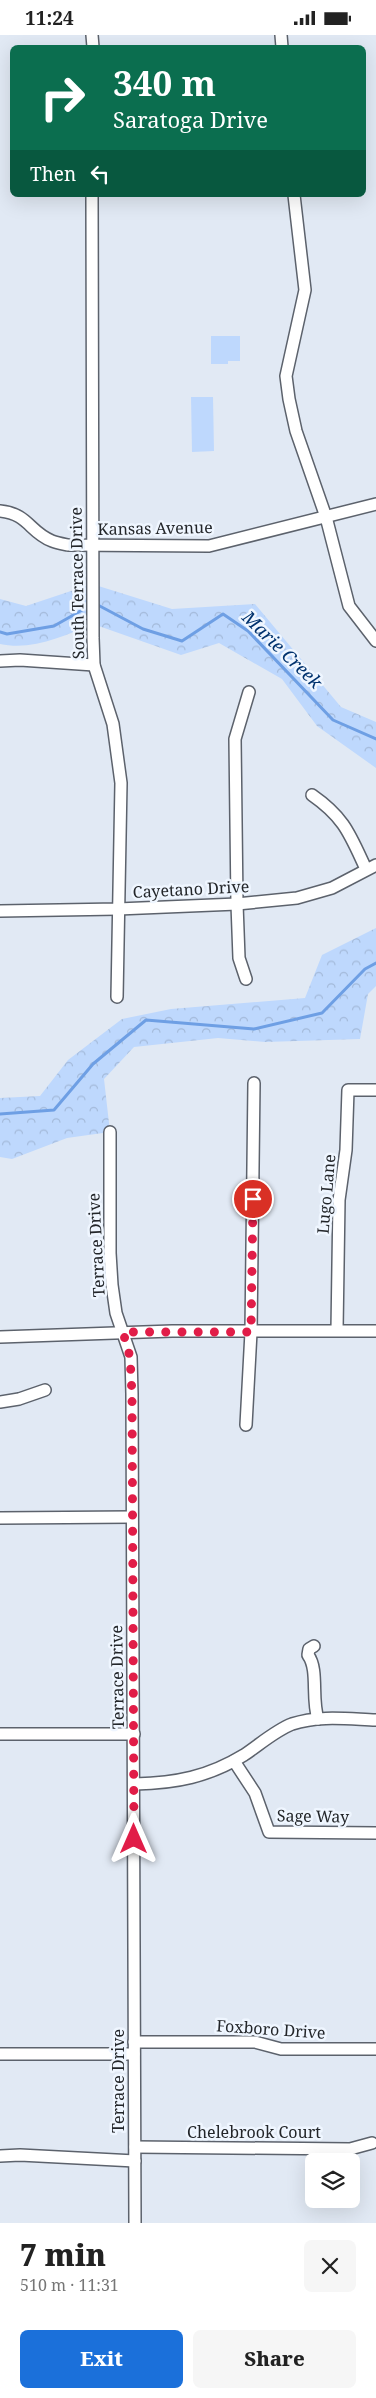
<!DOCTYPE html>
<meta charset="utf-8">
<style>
body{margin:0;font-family:"Noto Serif",serif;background:#f6f6f6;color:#222;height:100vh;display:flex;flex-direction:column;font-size:19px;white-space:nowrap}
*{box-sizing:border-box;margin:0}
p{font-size:16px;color:#767676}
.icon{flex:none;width:28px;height:28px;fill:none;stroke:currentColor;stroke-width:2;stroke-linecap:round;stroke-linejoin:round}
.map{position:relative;height:2188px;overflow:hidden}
.details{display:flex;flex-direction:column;background:#fff;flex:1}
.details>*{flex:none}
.guide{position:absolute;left:10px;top:10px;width:356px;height:152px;border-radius:8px;box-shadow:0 5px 20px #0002;background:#0b6e4f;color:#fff;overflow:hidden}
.tools{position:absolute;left:305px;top:2118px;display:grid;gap:10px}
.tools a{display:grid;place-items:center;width:55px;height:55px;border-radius:8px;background:#fff;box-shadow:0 5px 20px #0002;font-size:25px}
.pin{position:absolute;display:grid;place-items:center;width:42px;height:42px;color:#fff;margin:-21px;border:2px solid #fff;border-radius:50%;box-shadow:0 1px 5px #0007}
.me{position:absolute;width:55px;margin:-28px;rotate:0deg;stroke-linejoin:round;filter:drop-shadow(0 0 4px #0008)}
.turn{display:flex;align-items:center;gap:18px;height:105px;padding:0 20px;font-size:22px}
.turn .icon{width:65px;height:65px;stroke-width:2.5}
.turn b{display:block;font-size:35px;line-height:42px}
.then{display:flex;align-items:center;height:48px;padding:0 20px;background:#0003;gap:10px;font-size:19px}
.round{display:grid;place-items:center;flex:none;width:52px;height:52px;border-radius:8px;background:#f6f6f6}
.headline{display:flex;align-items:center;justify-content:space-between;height:85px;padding:0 20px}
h1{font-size:30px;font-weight:800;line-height:38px}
.cta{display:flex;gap:10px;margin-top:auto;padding:10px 20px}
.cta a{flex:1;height:58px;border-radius:8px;background:#1b70da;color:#fff;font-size:20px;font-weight:800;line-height:58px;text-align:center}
.cta a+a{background:#f6f6f6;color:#222}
.status{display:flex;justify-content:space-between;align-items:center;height:35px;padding:0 25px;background:#fff;direction:ltr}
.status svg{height:14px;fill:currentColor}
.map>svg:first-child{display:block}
</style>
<div class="status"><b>11:24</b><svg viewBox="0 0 49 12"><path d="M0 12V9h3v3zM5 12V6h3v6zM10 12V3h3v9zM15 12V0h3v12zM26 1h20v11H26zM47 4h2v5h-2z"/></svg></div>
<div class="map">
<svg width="376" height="2188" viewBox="0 0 376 2188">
<defs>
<pattern id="forest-crowns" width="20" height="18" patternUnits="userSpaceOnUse" patternTransform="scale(1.25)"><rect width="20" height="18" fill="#bed8fd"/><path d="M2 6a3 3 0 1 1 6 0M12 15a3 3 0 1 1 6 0" fill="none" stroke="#a3b9d9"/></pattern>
</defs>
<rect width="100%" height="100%" fill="#e1e9f4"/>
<!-- forest -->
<g fill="url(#forest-crowns)">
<path d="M92,549L172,574L255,569L341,672L376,687V733L317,691L282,644L219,608L181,620L93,589C64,601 32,616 0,609V564L26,571Z"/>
<polygon points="376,893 376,951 368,959 360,1004 265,1007 218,1003 134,1012 104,1044 110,1097 67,1103 12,1124 0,1122 0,1063 40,1061 68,1025 122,984 171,974 305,963 322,920"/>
</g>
<!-- park -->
<g fill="#bed8fd">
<polygon points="211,301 240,301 240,326 228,326 228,329 211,329"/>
<polygon points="191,362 213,362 214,416 192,417"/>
</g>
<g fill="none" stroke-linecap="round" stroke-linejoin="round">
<!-- stream -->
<g stroke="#6e9fe4" stroke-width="3">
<polyline points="96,569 143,594 182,606 223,579 248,596 333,685 376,704"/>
<polyline points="0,597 7,599 54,591 91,570"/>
<polyline points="0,1079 54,1075 93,1029 146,985 254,994 322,978 365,934 376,928"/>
</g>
<!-- minor casing -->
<g stroke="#5c626c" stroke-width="14">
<g id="minor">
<polyline points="92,0 93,12"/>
<polyline points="281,0 282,12"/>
<polyline points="92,160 93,603 94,630 113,689 121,748 117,962"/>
<polyline points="294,160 305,255 286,341 289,364 296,396 326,482 349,571 376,606"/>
<path d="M0,476C29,479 29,497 52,506C57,508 63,509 68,510L209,511L376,469"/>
<polyline points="0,626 20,625 94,630"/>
<path d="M312,760C345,783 350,800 366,834"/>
<polyline points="0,876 118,874 237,869 297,863 332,853 376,830"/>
<polyline points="246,944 239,923 237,869 235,704 249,657"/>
<polyline points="110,1097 110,1218 112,1250 116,1278 131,1322 132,1359 135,2188"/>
<polyline points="337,1295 339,1165 346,1115 348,1055 376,1055"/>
<polyline points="0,1302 172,1296 376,1296"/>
<polyline points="0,1367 19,1364 45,1355"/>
<polyline points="246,1390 251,1297 254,1048"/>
<polyline points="0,1483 132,1482"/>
<path d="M314,1611L309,1614L308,1620C319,1635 311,1663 318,1684"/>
<polyline points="0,1699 134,1699"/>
<polyline points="234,1726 255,1758 269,1797 376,1798"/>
<path d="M135,1749C176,1748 208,1742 244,1720C259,1710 276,1695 292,1689C319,1680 348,1684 376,1685"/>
<polyline points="134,2007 255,2007 281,2014 376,2014"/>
<polyline points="0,2019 134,2019"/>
<polyline points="135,2112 350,2114 372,2108"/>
<polyline points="0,2121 20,2120 135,2126"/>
</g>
</g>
<!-- minor -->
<use href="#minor" stroke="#fff" stroke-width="11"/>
</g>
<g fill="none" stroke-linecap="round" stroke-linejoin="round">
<!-- route -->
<polyline stroke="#e11d48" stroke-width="9" stroke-dasharray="0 16.2" points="134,1804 132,1359 130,1322 123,1297 251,1297 253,1164"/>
</g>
<g text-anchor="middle" stroke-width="5" stroke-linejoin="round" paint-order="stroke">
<!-- street labels -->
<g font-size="16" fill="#23262a" stroke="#eff6ff">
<text transform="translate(155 493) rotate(-1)" y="6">Kansas Avenue</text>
<text transform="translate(77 548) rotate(-91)" y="6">South Terrace Drive</text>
<text transform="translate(191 854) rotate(-3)" y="6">Cayetano Drive</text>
<text transform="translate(326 1159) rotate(-85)" y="6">Lugo Lane</text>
<text transform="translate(96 1210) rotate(-93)" y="6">Terrace Drive</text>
<text transform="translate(117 1642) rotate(-91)" y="6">Terrace Drive</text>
<text transform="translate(313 1781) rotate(1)" y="6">Sage Way</text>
<text transform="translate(271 1994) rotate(4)" y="6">Foxboro Drive</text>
<text transform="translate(118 2046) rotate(-90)" y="6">Terrace Drive</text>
<text x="254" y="2103">Chelebrook Court</text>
</g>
<!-- water labels -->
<g font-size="18" font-style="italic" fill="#01326e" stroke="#eff6ff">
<text transform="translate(282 615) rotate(44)" y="6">Marie Creek</text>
</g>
</g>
</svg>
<div class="tools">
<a><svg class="icon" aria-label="layers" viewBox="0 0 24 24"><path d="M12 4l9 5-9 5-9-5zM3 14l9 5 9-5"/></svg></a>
</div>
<div class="pin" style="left:253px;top:1164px;background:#d93025"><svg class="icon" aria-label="arrive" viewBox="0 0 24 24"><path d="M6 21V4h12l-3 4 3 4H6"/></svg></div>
<svg class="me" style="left:134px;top:1804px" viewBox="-20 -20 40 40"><path d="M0-17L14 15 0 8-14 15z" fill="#e11d48" stroke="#fff" stroke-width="4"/></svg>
<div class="guide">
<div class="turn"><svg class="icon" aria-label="right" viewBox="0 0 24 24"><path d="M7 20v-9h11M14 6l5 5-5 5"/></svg><div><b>340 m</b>Saratoga Drive</div></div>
<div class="then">Then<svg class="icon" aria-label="left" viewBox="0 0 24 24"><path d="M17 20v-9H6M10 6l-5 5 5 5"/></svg></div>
</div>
</div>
<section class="details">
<div class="headline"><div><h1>7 min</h1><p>510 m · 11:31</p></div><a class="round"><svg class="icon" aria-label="close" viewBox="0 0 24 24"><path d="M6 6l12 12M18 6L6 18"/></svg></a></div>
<div class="cta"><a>Exit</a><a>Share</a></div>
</section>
